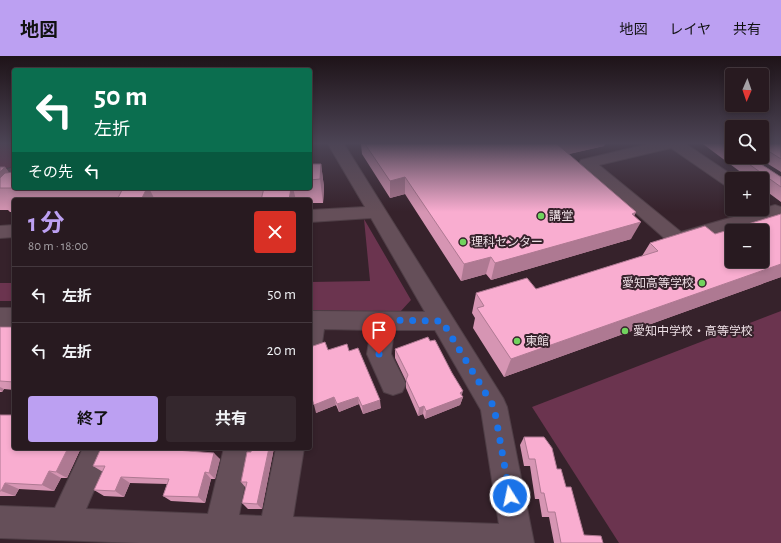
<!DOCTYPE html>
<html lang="ja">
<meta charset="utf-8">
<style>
body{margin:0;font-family:"Alegreya Sans","Noto Sans JP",sans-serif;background:#34272d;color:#f1f3f6;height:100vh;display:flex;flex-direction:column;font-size:15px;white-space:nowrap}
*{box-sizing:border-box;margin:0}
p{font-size:13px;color:#a5a1a5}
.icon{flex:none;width:22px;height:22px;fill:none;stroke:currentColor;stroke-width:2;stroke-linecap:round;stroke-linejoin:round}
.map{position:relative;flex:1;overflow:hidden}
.side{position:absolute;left:12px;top:142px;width:300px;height:252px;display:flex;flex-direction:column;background:#281a20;border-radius:4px;box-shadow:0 2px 6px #0003,0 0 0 1px #44383e}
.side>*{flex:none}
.banner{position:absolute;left:12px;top:12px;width:300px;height:122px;border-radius:4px;box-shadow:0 2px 6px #0003,0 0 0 1px #44383e;background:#0b6e4f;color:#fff;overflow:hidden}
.needle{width:26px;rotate:182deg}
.controls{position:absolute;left:725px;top:12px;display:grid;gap:8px}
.controls a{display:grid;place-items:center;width:44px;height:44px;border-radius:4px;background:#281a20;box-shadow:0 2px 6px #0003,0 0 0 1px #44383e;font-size:20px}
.pin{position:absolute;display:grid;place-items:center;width:34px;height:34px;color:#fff;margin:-41px -17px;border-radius:50% 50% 50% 0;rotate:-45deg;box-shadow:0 0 4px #0007}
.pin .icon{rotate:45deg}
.me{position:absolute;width:44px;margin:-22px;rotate:350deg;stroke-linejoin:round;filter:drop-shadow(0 0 3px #0008)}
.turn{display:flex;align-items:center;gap:14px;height:84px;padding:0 16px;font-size:18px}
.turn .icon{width:52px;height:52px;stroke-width:2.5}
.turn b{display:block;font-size:28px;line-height:34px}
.then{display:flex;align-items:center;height:38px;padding:0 16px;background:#0003;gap:8px;font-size:15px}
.round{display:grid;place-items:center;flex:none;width:42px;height:42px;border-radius:4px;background:#34272d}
.overview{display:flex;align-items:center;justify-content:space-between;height:68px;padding:0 16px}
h1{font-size:24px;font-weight:700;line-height:30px;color:#bca0f2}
.primary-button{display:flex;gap:8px;margin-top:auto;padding:8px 16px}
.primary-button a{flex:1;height:46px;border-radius:4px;background:#bca0f2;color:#111;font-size:16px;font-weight:700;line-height:46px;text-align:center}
.primary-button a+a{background:#34272d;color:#f1f3f6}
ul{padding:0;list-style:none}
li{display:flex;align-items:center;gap:12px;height:56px;padding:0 16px;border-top:1px solid #44383e}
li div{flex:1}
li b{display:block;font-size:15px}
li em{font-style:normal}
header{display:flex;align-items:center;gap:24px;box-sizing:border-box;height:56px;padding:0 20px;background:#bca0f2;color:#111}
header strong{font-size:19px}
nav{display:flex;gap:22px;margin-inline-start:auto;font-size:14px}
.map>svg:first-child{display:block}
</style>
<header>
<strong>地図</strong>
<nav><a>地図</a><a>レイヤ</a><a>共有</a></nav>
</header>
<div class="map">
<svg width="781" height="487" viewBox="0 0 781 487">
<rect width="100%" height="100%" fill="#36222b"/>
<!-- green -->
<g fill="#6b344f">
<polygon points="0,88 14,88 14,132 0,135"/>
<polygon points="364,163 411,244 400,256 310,254 310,226 370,225"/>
<rect x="0" y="227" width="14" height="18"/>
<polygon points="781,255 781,487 619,487 532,351"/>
</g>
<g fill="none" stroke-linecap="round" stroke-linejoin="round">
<!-- minor casing -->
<g stroke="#4f3e46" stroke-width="2">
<g id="minor">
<polygon points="328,88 344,88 503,342 507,351 534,487 139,487 0,482 0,450 55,452 83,392 112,392 86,453 208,458 224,392 252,392 239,459 262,460 276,392 304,392 293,461 499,468 481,354 435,274 394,274 391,298 406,328 402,336 393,339 384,336 367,298 371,274 324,273 322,287 318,294 310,297 310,255 425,256 371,162 310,166 310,154 365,151"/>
<polygon points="648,88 686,88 738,123 732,123 732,131 726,130 671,92 599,109 681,176 775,149 781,151 781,159 678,190 671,188 579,107 581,104"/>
<polygon points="14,111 14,121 0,125 0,115"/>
<polygon points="14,169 14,181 0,182 0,170"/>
<rect x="0" y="252" width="14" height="18"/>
</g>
</g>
<!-- minor -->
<use href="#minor" fill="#654f59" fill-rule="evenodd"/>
</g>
<!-- wall -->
<g fill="#d695b3">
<polygon points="361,88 605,88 604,90 568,98 636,156 634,160 631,183 491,224 486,218 461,225 405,138 390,142 362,98"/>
<polygon points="703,88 730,88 732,89 732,101 750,101 781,121 781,146 762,132 762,123 750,123"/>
<polygon points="762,88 781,88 781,116 757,101 762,101"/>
<polygon points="310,108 321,108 324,131 323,147 310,147 310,144 14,144 14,156 10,156 8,154 0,154 0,111 5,111 9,117 14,132 310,132"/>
<polygon points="781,158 781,221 504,321 473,272 475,262 472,257 476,237 536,233 642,200 650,187 715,178"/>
<polygon points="0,271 14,271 14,334 4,333 2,336 0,336"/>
<polygon points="395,293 462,340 463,341 460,349 425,363 423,358 418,360 406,332 406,325 395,302"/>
<polygon points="328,294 349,295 381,352 363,358 359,348 339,356 336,349 316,357"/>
<polygon points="0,359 14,392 81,392 67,422 61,422 54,435 19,433 15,440 0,440"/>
<polygon points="524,381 557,413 566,431 584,479 603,487 554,487 549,461 542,461 539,443 535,443 530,410 524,410 520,389"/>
<polygon points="252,392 274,392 262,453 248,453 242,447 246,432 241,426"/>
<polygon points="186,395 220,403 215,423 211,423 205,447 171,445 163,440 167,428 130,427 124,441 104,440 94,434 103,416 93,410"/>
</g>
<!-- shaded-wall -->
<g fill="#ae7992">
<polygon points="553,88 605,88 604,90 548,103"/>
<polygon points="321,108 324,131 323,147 320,123"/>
<polygon points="5,111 14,123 0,132 0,116"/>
<polygon points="405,121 405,138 390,142 390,125"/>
<polygon points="147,132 149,132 155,144 141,144"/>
<polygon points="291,132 293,132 296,144 289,144"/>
<polygon points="636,156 629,169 641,166 631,183 491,224 495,207"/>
<polygon points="491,201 486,218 461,225 464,208"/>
<polygon points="781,208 781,221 504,321 511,303"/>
<polygon points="0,331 4,333 2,336 0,334"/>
<polygon points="463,335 461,342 463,341 460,349 425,363 426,355 460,337"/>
<polygon points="334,341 336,349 316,357 314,349"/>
<polygon points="358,341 359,348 339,356 337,348"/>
<polygon points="380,344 381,352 363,358 362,350"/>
<polygon points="424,350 423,358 418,360 419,352"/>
<polygon points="68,392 81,392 67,422 56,416"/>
<polygon points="177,392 187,392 183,401 176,394"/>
<polygon points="269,392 274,392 262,453 257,448"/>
<polygon points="214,397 220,403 215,423 209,417"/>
<polygon points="49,415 61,422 54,435 42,429"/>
<polygon points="205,416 211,423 205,447 198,441"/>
<polygon points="121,421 130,427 124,441 115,435"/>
<polygon points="5,427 19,433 15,440 1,435"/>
</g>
<!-- building -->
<g fill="#f9add0" stroke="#ae7992" fill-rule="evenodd">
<polygon points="365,88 557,88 636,156 632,158 641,166 495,207 491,201 464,208 405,121 390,125"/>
<polygon points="721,88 730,88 732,89 732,96"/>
<polygon points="762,88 781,88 781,103 762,91"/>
<polygon points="739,101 750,101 781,121 781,131"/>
<polygon points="310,108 321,108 320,123 310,124"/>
<polygon points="0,111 5,111 0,116"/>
<polygon points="14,116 14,132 0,132 0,122 5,117"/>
<polygon points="123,132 147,132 141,144 117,144"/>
<polygon points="264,132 291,132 289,144 261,144"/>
<path d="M781,158V208L511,303L477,252L484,250L476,237L527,222L536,233L658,195L650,187L705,170L715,178ZM732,175H762V205H732Z"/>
<polygon points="0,271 14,271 14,280 13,282 14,282 14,326 0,325"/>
<polygon points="428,281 430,285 435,284 452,317 463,335 460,337 463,341 426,355 424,350 419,352 406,324 408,319 395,293"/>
<polygon points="325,286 328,294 347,288 349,295 358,292 380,344 362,350 358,341 337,348 334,341 314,349 310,336 310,291"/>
<polygon points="0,359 14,359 14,392 68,392 56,416 49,415 42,429 5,427 1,435 0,435"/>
<polygon points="524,381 544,381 552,392 557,413 561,413 566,431 571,431 584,479 601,480 603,487 561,487 555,456 548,456 544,437 541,437 535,403 529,403"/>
<polygon points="101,392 177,392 176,394 214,397 209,417 205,416 198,441 163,440 169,423 121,421 115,435 94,434 105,410 93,410"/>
<polygon points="252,392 269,392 257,448 242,447 247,426 241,426 247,396 251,396"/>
</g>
<!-- sky -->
<linearGradient id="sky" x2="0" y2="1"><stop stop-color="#1e1318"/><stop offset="0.56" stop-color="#4c4455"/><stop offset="1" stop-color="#4c4455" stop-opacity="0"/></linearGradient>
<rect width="781" height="156" fill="url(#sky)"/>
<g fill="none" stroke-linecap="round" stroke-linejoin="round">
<!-- route -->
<polyline stroke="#1a73e8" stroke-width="7" stroke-dasharray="0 12.6" points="379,298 384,264 442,265 494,351 510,440"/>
</g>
<!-- markers -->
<g fill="#71d35e" stroke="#36222b" stroke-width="1.5">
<circle cx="541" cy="160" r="4"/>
<circle cx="463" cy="186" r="4"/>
<circle cx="702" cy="227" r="4"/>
<circle cx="625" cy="275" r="4"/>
<circle cx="517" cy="285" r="4"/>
</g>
<g text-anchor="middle" stroke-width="4" stroke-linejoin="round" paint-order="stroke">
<!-- poi labels -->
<g font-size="12" fill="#eddfe5" stroke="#36222b" text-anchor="start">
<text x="549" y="164">講堂</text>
<text x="471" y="190">理科センター</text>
<text x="694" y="231" text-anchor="end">愛知高等学校</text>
<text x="633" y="279">愛知中学校・高等学校</text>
<text x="525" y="289">東館</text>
</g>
</g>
</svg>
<div class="controls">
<a><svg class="needle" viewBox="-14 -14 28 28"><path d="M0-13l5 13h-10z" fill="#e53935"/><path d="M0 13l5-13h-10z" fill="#a5a1a5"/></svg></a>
<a><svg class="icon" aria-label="search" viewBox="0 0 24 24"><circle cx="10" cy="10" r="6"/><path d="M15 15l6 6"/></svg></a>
<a>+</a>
<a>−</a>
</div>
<div class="pin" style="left:379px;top:298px;background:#d93025"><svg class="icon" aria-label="arrive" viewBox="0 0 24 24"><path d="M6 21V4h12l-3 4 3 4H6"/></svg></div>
<svg class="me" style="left:510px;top:440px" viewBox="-20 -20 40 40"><circle r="17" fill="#1a73e8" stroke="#fff" stroke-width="3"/><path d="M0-11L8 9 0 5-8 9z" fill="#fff"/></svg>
<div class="banner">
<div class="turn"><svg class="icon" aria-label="left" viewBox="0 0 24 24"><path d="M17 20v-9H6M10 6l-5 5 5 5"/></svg><div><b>50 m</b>左折</div></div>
<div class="then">その先<svg class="icon" aria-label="left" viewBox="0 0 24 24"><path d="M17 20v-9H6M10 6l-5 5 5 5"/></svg></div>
</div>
<section class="side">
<div class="overview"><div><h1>1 分</h1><p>80 m · 18:00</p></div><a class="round" style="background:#d93025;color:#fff"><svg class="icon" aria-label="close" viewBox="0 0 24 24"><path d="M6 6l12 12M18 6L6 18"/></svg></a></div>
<ul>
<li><svg class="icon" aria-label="left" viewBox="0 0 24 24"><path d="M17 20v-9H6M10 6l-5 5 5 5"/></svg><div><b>左折</b></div><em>50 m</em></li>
<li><svg class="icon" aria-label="left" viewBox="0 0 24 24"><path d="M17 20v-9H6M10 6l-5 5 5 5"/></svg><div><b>左折</b></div><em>20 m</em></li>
</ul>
<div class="primary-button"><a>終了</a><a>共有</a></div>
</section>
</div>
